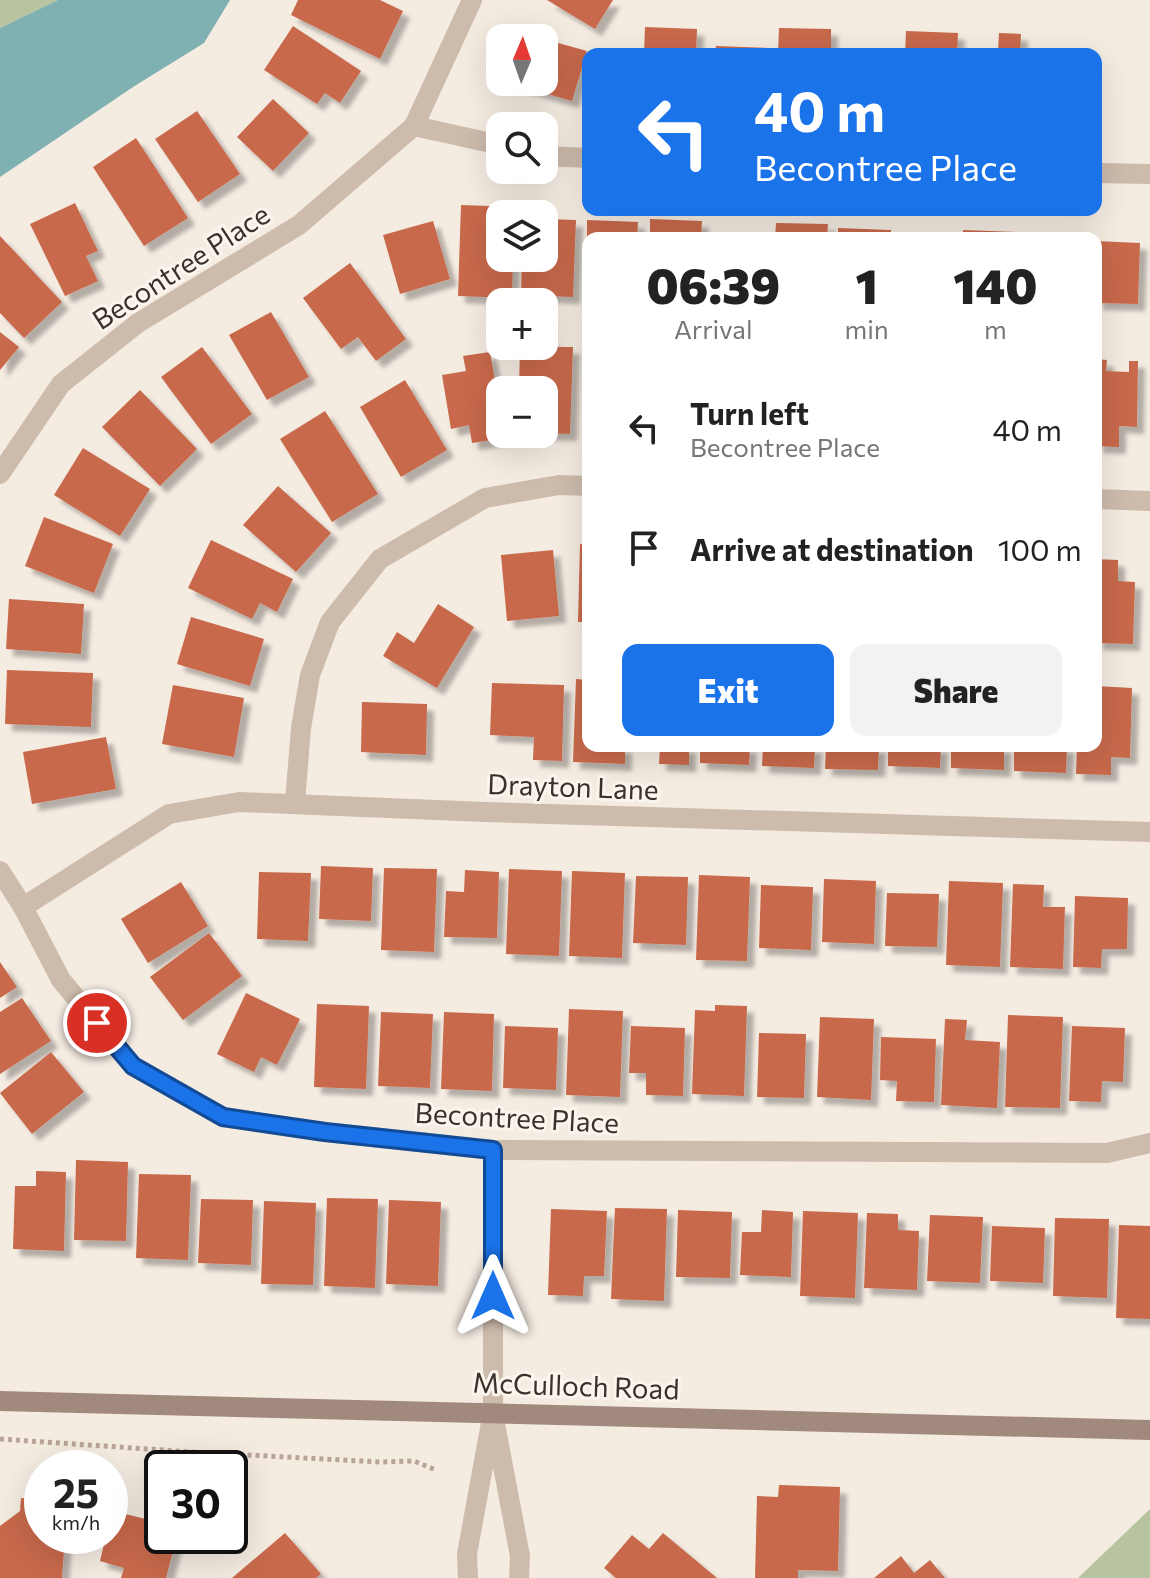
<!DOCTYPE html>
<meta charset="utf-8">
<style>
body{margin:0;font-family:Commissioner,sans-serif;background:#f2f2f2;color:#222;height:100vh;display:flex;flex-direction:column;font-size:30px;white-space:nowrap}
*{box-sizing:border-box;margin:0}
p{font-size:26px;color:#767676}
.icon{flex:none;width:44px;height:44px;fill:none;stroke:currentColor;stroke-width:2;stroke-linecap:round;stroke-linejoin:round}
.map{position:relative;flex:1;overflow:hidden}
.sheet{position:absolute;left:582px;top:232px;width:520px;height:520px;display:flex;flex-direction:column;background:#fff;border-radius:16px;box-shadow:0 8px 32px #0002}
.sheet>*{flex:none}
.top-card{position:absolute;left:582px;top:48px;width:520px;height:168px;border-radius:16px;box-shadow:0 8px 32px #0002;background:#1a73e8;color:#fff;overflow:hidden}
.needle{width:52px;rotate:2deg}
.fabs{position:absolute;left:486px;top:24px;display:grid;gap:16px}
.fabs a{display:grid;place-items:center;width:72px;height:72px;border-radius:16px;background:#fff;box-shadow:0 8px 32px #0002;font-size:40px}
.speed{position:absolute;left:24px;top:1450px;display:flex;gap:16px;font-size:40px;font-weight:700;text-align:center}
.speed>*{display:grid;place-content:center;width:104px;height:104px;border-radius:50%;background:#fff;box-shadow:0 8px 32px #0002;line-height:1}
.speed small{font-size:20px;font-weight:400}
.speed .limit{border:4px solid #111;border-radius:12px;background:#fff;color:#111}
.pin{position:absolute;display:grid;place-items:center;width:68px;height:68px;color:#fff;margin:-34px;border:4px solid #fff;border-radius:50%;box-shadow:0 2px 8px #0007}
.me{position:absolute;width:88px;margin:-44px;rotate:0deg;stroke-linejoin:round;filter:drop-shadow(0 0 6px #0008)}
.turn{display:flex;align-items:center;gap:28px;height:168px;padding:0 40px;font-size:36px}
.turn .icon{width:104px;height:104px;stroke-width:2.5}
.turn b{display:block;font-size:56px;line-height:68px}
.eta{display:flex;justify-content:space-evenly;align-items:center;height:136px;text-align:center}
.eta b{font-size:48px;font-weight:800;line-height:56px}
.button{display:flex;gap:16px;margin-top:auto;padding:16px 40px}
.button a{flex:1;height:92px;border-radius:16px;background:#1a73e8;color:#fff;font-size:32px;font-weight:800;line-height:92px;text-align:center}
.button a+a{background:#f2f2f2;color:#222}
ul{padding:0;list-style:none}
li{display:flex;align-items:center;gap:24px;height:120px;padding:0 40px}
li div{flex:1}
li b{display:block;font-size:30px}
li em{font-style:normal}
.map>svg:first-child{display:block}
</style>
<div class="map">
<svg width="1150" height="1578" viewBox="0 0 1150 1578">
<defs>
<filter id="shadow"><feDropShadow dx="7" dy="7" stdDeviation="2" flood-color="#0004"/></filter>
</defs>
<rect width="100%" height="100%" fill="#f4ebe1"/>
<!-- green -->
<g fill="#b8c4a0">
<polygon points="0,0 58,0 0,28"/>
<polygon points="1150,1509 1150,1578 1078,1578"/>
</g>
<!-- water -->
<polygon fill="#7fb0b2" points="58,0 230,0 204,43 133,87 0,177 0,28"/>
<!-- building -->
<g fill="#c8694b" filter="url(#shadow)">
<polygon points="298,0 380,0 403,11 380,59 291,15"/>
<polygon points="547,0 613,0 595,29"/>
<polygon points="293,26 361,71 340,103 325,93 317,104 264,70"/>
<polygon points="645,27 697,29 696,54 644,54"/>
<polygon points="779,28 831,29 831,54 778,54"/>
<polygon points="906,31 958,33 957,54 905,54"/>
<polygon points="999,33 1021,34 1020,54 967,54 967,50 998,51"/>
<polygon points="544,39 587,51 572,101 509,83 544,82"/>
<polygon points="716,46 769,48 769,54 715,54"/>
<polygon points="841,49 894,51 894,54 841,54"/>
<polygon points="273,99 309,133 273,171 237,137"/>
<polygon points="197,111 240,174 198,202 155,139"/>
<polygon points="136,138 188,218 144,246 93,167"/>
<polygon points="75,203 98,251 86,256 98,281 65,296 30,224"/>
<polygon points="461,205 515,207 515,214 500,214 500,258 513,258 512,298 458,296"/>
<polygon points="545,219 576,220 573,297 521,295 522,258 544,258"/>
<polygon points="650,219 702,221 701,238 650,238"/>
<polygon points="587,220 638,222 637,238 587,238"/>
<polygon points="433,221 450,279 400,294 383,235"/>
<polygon points="776,223 828,224 827,238 775,238"/>
<polygon points="838,228 891,230 891,238 838,238"/>
<polygon points="963,230 1017,232 1017,238 963,238"/>
<polygon points="0,236 62,302 24,338 0,313"/>
<polygon points="1096,241 1140,243 1138,304 1096,303"/>
<polygon points="350,263 406,339 376,361 358,337 341,349 303,298"/>
<polygon points="271,312 309,377 267,400 229,335"/>
<polygon points="0,332 19,347 0,370"/>
<polygon points="544,338 552,338 551,347 573,347 570,434 544,433 544,390 519,390 520,346 544,346"/>
<polygon points="202,347 252,414 211,444 161,377"/>
<polygon points="490,352 500,409 500,434 504,434 505,438 472,443 469,425 451,429 442,375 466,371 463,356"/>
<polygon points="1096,359 1107,360 1106,371 1129,372 1129,361 1138,361 1137,427 1119,426 1119,447 1096,446"/>
<polygon points="584,369 588,369 588,422 582,422"/>
<polygon points="405,380 447,450 401,477 360,407"/>
<polygon points="140,390 197,449 160,486 102,427"/>
<polygon points="325,411 378,494 332,522 280,439"/>
<polygon points="83,448 150,489 120,536 54,495"/>
<polygon points="278,486 331,533 296,572 243,525"/>
<polygon points="44,517 113,544 94,593 25,566"/>
<polygon points="211,540 293,579 277,612 260,603 252,619 188,588"/>
<polygon points="580,544 588,545 588,622 578,622"/>
<polygon points="553,550 559,616 507,621 501,555"/>
<polygon points="1096,559 1118,560 1118,581 1135,582 1133,644 1096,643"/>
<polygon points="9,599 84,604 81,654 6,649"/>
<polygon points="438,604 474,627 437,688 383,656 397,632 414,643"/>
<polygon points="191,617 264,639 250,686 177,664"/>
<polygon points="7,670 93,673 91,727 5,724"/>
<polygon points="576,679 588,680 588,746 625,746 625,764 573,762"/>
<polygon points="492,683 564,685 562,761 533,760 534,737 490,735"/>
<polygon points="173,685 244,698 234,757 162,744"/>
<polygon points="1096,686 1132,688 1130,758 1111,757 1111,775 1076,774 1077,746 1096,746"/>
<polygon points="362,702 427,704 426,755 361,752"/>
<polygon points="106,737 116,789 32,804 23,752"/>
<polygon points="660,746 689,746 689,765 659,764"/>
<polygon points="700,746 750,746 749,765 700,763"/>
<polygon points="763,746 815,746 814,768 762,766"/>
<polygon points="826,746 879,746 878,770 825,769"/>
<polygon points="888,746 941,746 940,768 888,766"/>
<polygon points="951,746 1004,746 1004,770 951,768"/>
<polygon points="1014,746 1067,746 1066,773 1014,771"/>
<polygon points="321,866 373,868 371,921 319,919"/>
<polygon points="384,868 437,869 434,952 381,950"/>
<polygon points="509,869 562,871 559,956 506,954"/>
<polygon points="465,870 499,872 497,938 444,937 446,891 464,892"/>
<polygon points="572,871 625,873 622,958 569,956"/>
<polygon points="259,872 311,873 308,941 257,939"/>
<polygon points="699,875 750,877 747,961 696,960"/>
<polygon points="636,876 688,877 686,945 633,943"/>
<polygon points="824,879 876,881 874,944 822,942"/>
<polygon points="949,881 1003,883 1000,967 946,965"/>
<polygon points="181,882 208,926 148,963 121,919"/>
<polygon points="1013,884 1044,885 1043,907 1065,907 1063,969 1010,967"/>
<polygon points="761,885 813,887 811,950 759,948"/>
<polygon points="887,893 939,894 937,947 885,946"/>
<polygon points="1075,896 1128,898 1127,949 1102,949 1101,968 1073,967"/>
<polygon points="209,933 242,976 183,1020 150,977"/>
<polygon points="0,962 17,987 0,998"/>
<polygon points="246,993 300,1019 277,1065 261,1057 254,1072 217,1054"/>
<polygon points="22,998 51,1041 0,1074 0,1012"/>
<polygon points="317,1004 369,1006 366,1089 314,1087"/>
<polygon points="715,1005 747,1006 744,1096 692,1094 695,1010 715,1011"/>
<polygon points="569,1009 623,1011 620,1097 566,1095"/>
<polygon points="381,1012 433,1014 430,1088 378,1086"/>
<polygon points="444,1012 494,1014 492,1091 441,1089"/>
<polygon points="1008,1015 1063,1017 1060,1108 1005,1107"/>
<polygon points="820,1017 874,1019 871,1100 817,1097"/>
<polygon points="945,1019 967,1020 965,1040 1000,1042 997,1108 941,1105"/>
<polygon points="505,1026 558,1028 556,1090 503,1088"/>
<polygon points="631,1026 685,1028 683,1096 646,1095 646,1073 629,1073"/>
<polygon points="1072,1026 1125,1028 1123,1082 1102,1081 1101,1102 1069,1101"/>
<polygon points="759,1033 806,1034 804,1098 757,1097"/>
<polygon points="881,1037 936,1039 934,1102 896,1101 897,1081 880,1080"/>
<polygon points="51,1052 84,1092 32,1134 0,1093"/>
<polygon points="76,1160 128,1162 126,1241 74,1240"/>
<polygon points="36,1171 66,1172 64,1251 13,1249 15,1186 36,1186"/>
<polygon points="139,1174 191,1175 188,1260 136,1258"/>
<polygon points="327,1198 378,1199 375,1288 324,1286"/>
<polygon points="201,1199 253,1200 251,1265 198,1263"/>
<polygon points="389,1200 441,1202 438,1286 386,1284"/>
<polygon points="264,1201 316,1203 313,1285 261,1284"/>
<polygon points="615,1208 667,1209 664,1301 611,1299"/>
<polygon points="551,1209 607,1211 604,1276 584,1276 583,1296 548,1295"/>
<polygon points="678,1210 732,1212 730,1278 676,1277"/>
<polygon points="762,1210 793,1212 791,1277 740,1275 742,1232 761,1232"/>
<polygon points="803,1211 858,1213 855,1298 800,1296"/>
<polygon points="867,1213 898,1214 898,1230 919,1231 917,1290 864,1288"/>
<polygon points="930,1215 983,1217 980,1283 927,1281"/>
<polygon points="1055,1218 1109,1219 1107,1298 1053,1296"/>
<polygon points="1119,1225 1150,1226 1150,1319 1116,1318"/>
<polygon points="992,1226 1045,1228 1043,1283 990,1281"/>
<polygon points="779,1485 840,1487 838,1571 798,1570 798,1578 755,1578 757,1496 778,1497"/>
<polygon points="21,1498 42,1499 42,1536 65,1536 62,1578 0,1578 0,1526 20,1511"/>
<polygon points="113,1511 162,1523 162,1536 177,1536 166,1578 121,1578 124,1568 100,1561 106,1536 110,1536"/>
<polygon points="285,1533 321,1574 316,1578 232,1578"/>
<polygon points="663,1533 717,1578 616,1578 604,1568 632,1535 649,1549"/>
<polygon points="901,1556 914,1573 930,1560 945,1578 874,1578"/>
</g>
<g fill="none" stroke-linecap="round" stroke-linejoin="round">
<!-- path -->
<polyline stroke="#b9a596" stroke-width="5" stroke-dasharray="4 4" stroke-linecap="butt" points="0,1439 192,1452 380,1462 414,1461 436,1470"/>
<!-- street -->
<g stroke="#cdbbac" stroke-width="20">
<polyline points="414,126 472,0"/>
<polyline points="544,156 588,158"/>
<polyline points="1096,173 1150,174"/>
<polyline points="0,474 61,384 138,323 299,225 414,126 500,145"/>
<polyline points="1096,499 1150,501"/>
<polyline points="295,802 301,728 310,675 330,622 380,559 485,498 559,485 588,486"/>
<polyline points="0,871 23,907 61,980 133,1066 223,1117 325,1132 493,1150 1107,1153 1150,1143"/>
<polyline points="23,907 169,814 239,802 485,812 1150,832"/>
<polyline points="495,1424 520,1556 519,1578"/>
<polyline points="468,1578 467,1554 493,1412 493,1150"/>
</g>
<!-- secondary -->
<polyline stroke="#a18a7d" stroke-width="20" points="0,1401 1150,1430"/>
</g>
<g fill="none" stroke-linecap="round" stroke-linejoin="round">
<!-- route casing -->
<g stroke="#114b97" stroke-width="20">
<polyline id="route" points="97,1023 133,1066 223,1117 325,1132 493,1150 493,1296"/>
</g>
<!-- route -->
<use href="#route" stroke="#1a73e8" stroke-width="14"/>
</g>
<g text-anchor="middle" stroke-width="6" stroke-linejoin="round" paint-order="stroke">
<!-- street labels -->
<g font-size="28" fill="#3b302b" stroke="#fbf5ee">
<text transform="translate(181 267) rotate(-33)" y="10">Becontree Place</text>
<text transform="translate(573 787) rotate(2)" y="10">Drayton Lane</text>
<text transform="translate(517 1118) rotate(3)" y="10">Becontree Place</text>
<text transform="translate(576 1386) rotate(2)" y="10">McCulloch Road</text>
</g>
</g>
</svg>
<div class="fabs">
<a><svg class="needle" viewBox="-14 -14 28 28"><path d="M0-13l5 13h-10z" fill="#e53935"/><path d="M0 13l5-13h-10z" fill="#767676"/></svg></a>
<a><svg class="icon" aria-label="search" viewBox="0 0 24 24"><circle cx="10" cy="10" r="6"/><path d="M15 15l6 6"/></svg></a>
<a><svg class="icon" aria-label="layers" viewBox="0 0 24 24"><path d="M12 4l9 5-9 5-9-5zM3 14l9 5 9-5"/></svg></a>
<a>+</a>
<a>−</a>
</div>
<div class="speed"><div>25<small>km/h</small></div><div class="limit">30</div></div>
<div class="pin" style="left:97px;top:1023px;background:#d93025"><svg class="icon" aria-label="arrive" viewBox="0 0 24 24"><path d="M6 21V4h12l-3 4 3 4H6"/></svg></div>
<svg class="me" style="left:493px;top:1296px" viewBox="-20 -20 40 40"><path d="M0-17L14 15 0 8-14 15z" fill="#1a73e8" stroke="#fff" stroke-width="4"/></svg>
<div class="top-card">
<div class="turn"><svg class="icon" aria-label="left" viewBox="0 0 24 24"><path d="M17 20v-9H6M10 6l-5 5 5 5"/></svg><div><b>40 m</b>Becontree Place</div></div>
</div>
<section class="sheet">
<div class="eta">
<div><b>06:39</b><p>Arrival</p></div>
<div><b>1</b><p>min</p></div>
<div><b>140</b><p>m</p></div>
</div>
<ul>
<li><svg class="icon" aria-label="left" viewBox="0 0 24 24"><path d="M17 20v-9H6M10 6l-5 5 5 5"/></svg><div><b>Turn left</b><p>Becontree Place</p></div><em>40 m</em></li>
<li><svg class="icon" aria-label="arrive" viewBox="0 0 24 24"><path d="M6 21V4h12l-3 4 3 4H6"/></svg><div><b>Arrive at destination</b></div><em>100 m</em></li>
</ul>
<div class="button"><a>Exit</a><a>Share</a></div>
</section>
</div>
